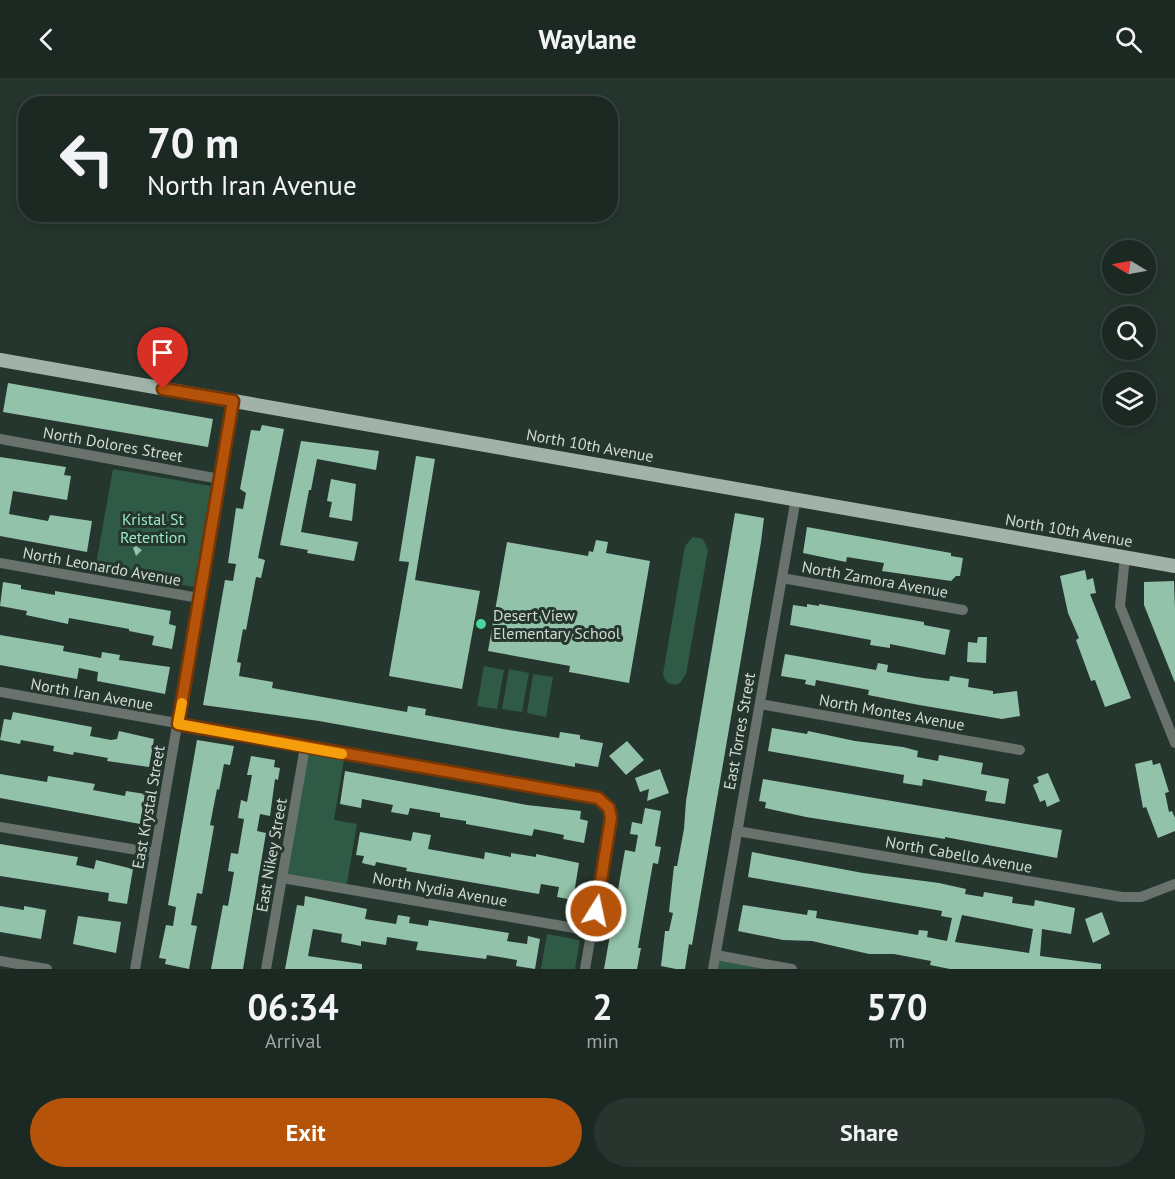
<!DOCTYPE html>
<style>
body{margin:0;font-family:"PT Sans",sans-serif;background:#29342f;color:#f1f3f6;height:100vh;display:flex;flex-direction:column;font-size:22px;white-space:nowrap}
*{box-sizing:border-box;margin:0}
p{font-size:20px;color:#a0a6a5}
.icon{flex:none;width:33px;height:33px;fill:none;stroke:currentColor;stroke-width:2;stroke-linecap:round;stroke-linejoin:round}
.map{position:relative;height:891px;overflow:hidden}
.details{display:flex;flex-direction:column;background:#1c2822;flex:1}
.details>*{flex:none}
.top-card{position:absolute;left:18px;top:18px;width:600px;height:126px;border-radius:24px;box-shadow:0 3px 15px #0003,0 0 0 2px #3a4440;background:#1c2822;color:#f1f3f6;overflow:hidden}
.needle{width:39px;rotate:280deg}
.controls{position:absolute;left:1102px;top:162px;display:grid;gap:12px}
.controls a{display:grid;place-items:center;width:54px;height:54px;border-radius:50%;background:#1c2822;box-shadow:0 3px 15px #0003,0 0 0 2px #3a4440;font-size:30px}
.pin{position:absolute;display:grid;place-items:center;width:51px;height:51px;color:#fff;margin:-62px -26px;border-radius:50% 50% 50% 0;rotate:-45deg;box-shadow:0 0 6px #0007}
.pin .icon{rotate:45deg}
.me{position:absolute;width:66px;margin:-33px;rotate:10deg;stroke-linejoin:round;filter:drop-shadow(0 0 4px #0008)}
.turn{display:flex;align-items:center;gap:21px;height:126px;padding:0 30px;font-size:27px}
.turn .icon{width:78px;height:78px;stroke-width:2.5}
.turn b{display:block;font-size:42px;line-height:51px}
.eta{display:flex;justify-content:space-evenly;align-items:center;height:102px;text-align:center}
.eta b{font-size:36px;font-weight:800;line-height:42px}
.cta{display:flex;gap:12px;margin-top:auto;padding:12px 30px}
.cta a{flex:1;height:69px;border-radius:36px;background:#b45309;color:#fff;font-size:24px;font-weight:800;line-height:69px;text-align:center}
.cta a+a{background:#29342f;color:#f1f3f6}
header{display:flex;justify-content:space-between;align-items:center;height:78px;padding:0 30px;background:#1c2822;font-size:27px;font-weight:800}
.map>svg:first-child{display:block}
</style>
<header><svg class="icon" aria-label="back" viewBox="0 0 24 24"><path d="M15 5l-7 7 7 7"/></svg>Waylane<svg class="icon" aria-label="search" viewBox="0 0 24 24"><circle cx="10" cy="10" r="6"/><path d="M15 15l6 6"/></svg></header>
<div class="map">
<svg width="1175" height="891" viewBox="0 0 1175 891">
<rect width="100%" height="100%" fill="#25362e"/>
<!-- green -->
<g fill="#2f5a46">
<polygon points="113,391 211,408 194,509 95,492"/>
<path d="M693,459L703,461L708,472L686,596L680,605C672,609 665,605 663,596L685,468Z"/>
<polygon points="484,588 504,592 497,631 477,628"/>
<polygon points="509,591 529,595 522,634 502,631"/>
<polygon points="533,596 553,599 546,639 527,635"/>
<polygon points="305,669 345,676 334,742 357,746 346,811 282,800"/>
<polygon points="547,856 580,862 575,891 541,891"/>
<polygon points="716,877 792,891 713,891"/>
</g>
<!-- building -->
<g fill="#93c2aa" fill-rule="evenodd">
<polygon points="8,305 213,341 208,369 3,334"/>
<polygon points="262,347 284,351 258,480 265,482 261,500 256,499 246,552 243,551 237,584 241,585 239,598 273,604 272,610 407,634 408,628 426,631 425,637 509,652 559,660 560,654 580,657 580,661 603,665 598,689 575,685 575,689 319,643 203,627 225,502 233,503 236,486 228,485 236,430 243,431 246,415 240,411 251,352 260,353"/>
<polygon points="301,363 379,373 376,392 317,381 311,412 309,412 301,454 358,464 354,483 307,475 308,472 280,467"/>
<polygon points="416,378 435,381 415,502 480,513 462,611 389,598 409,484 399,483"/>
<polygon points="0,379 66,389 64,397 71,398 67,422 13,413 9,436 48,443 50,437 92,443 87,474 0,458"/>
<polygon points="331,401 356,406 352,443 329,439 332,424 327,423"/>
<polygon points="735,435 764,440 761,464 692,867 689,866 685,891 676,891 661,888 664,862 665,853 669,853 673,835 669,834 674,788 677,788 684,751 686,723"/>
<polygon points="807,449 951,475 951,478 963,480 960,498 956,498 951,503 882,493 884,485 847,479 846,484 803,475"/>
<polygon points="596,462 608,464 606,475 650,483 629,605 569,594 570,588 488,573 507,464 588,478 589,473 593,474"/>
<polygon points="136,468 142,472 136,478 133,470"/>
<polygon points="1085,492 1087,502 1093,500 1096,515 1090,516 1131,620 1105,629 1095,602 1091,603 1076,562 1079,560 1068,535 1060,498"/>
<polygon points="1174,503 1175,532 1175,605 1144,527 1144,504"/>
<polygon points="3,504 21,507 21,511 55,517 55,513 171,533 169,546 176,548 172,571 152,567 154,558 129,553 129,551 69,540 68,546 26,537 27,533 0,528"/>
<polygon points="807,526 819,528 819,526 924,544 924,547 950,552 945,577 890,566 890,570 870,567 871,562 790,547 793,527 807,529"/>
<polygon points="0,557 64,568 63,573 101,580 102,574 120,577 119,582 170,589 165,616 97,603 98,594 79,590 77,601 0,587"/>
<polygon points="978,559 987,559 986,585 967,584 968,564 977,565"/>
<polygon points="785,576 876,592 878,585 888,587 887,594 923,600 949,603 950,598 969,601 968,609 993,613 993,616 1017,613 1020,638 1002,641 919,627 868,617 869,612 816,602 815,608 805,606 806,602 781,598"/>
<polygon points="13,634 92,649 90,658 111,662 117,661 119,653 154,661 149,689 107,683 108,680 74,674 73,677 53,673 54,668 21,662 20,666 0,662 4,641 11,642"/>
<polygon points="772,650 807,656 808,653 855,663 903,669 918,673 917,679 938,683 939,677 983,685 981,696 1009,701 1005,726 985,723 987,713 923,701 922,708 903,705 904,697 768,673"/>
<polygon points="197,662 234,668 230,687 224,686 219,712 217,711 210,747 214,748 202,816 197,815 191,847 197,848 189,891 165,886 166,881 159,880 166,847 173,848 176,829 168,827"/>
<polygon points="627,663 644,682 626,697 609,678"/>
<polygon points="251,678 275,682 274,689 280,690 278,702 275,701 270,738 260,736 257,753 266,755 243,891 211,891 223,827 228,828 234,794 228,793 231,775 238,776 244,741 238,740 241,722 247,724 252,697 247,697"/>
<polygon points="1152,682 1153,687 1160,685 1169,714 1165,715 1169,734 1172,733 1175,740 1175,753 1158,760 1146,729 1143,730 1135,686"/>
<polygon points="660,691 669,715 647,723 649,711 640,714 635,700"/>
<polygon points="345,693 527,727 581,733 580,741 588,743 584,765 563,761 564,757 534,751 532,758 466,746 466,743 440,739 440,735 410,730 408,737 391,734 393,727 362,721 361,730 340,726"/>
<polygon points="1048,695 1060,723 1047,729 1045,722 1040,724 1033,707 1039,704 1037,699"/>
<polygon points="0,696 47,704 48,698 95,706 93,712 125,718 126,713 145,716 140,746 0,720"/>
<polygon points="763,701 1062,752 1057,780 945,759 945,761 806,739 765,730 766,724 759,723"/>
<polygon points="645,730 661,733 655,768 661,769 658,786 653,785 638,870 641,870 637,891 604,891 625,772 635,774 638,757 630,756 632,744 642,746"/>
<polygon points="360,754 411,763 413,754 431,757 428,771 484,781 485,774 511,779 511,775 536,779 536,776 579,785 573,822 557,819 559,809 541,806 539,816 406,793 407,790 376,784 375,788 362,785 364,778 356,777"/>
<polygon points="0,766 78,779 76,787 94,791 96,782 133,791 127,826 108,823 109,815 0,798"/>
<path d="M752,774L863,795L939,805L966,811L965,816L983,819L984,814L1013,819L1012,825L1034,828L1035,822L1075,830L1071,856L1042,851L1040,878L1101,886V891H950L930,887L931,883L894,876H869L812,863L783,862L738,853L743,827L807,837L808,832L817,833L816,840L918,857L919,852L928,853L927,859L947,863L952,840L941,838L942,833L748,799ZM962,837L1033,851L1029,875L955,864Z"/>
<polygon points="305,818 367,831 365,841 396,846 398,837 410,839 409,845 428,848 429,842 509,855 507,863 527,866 528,858 540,861 535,891 516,888 517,882 487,877 486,881 416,872 418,864 387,859 386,867 361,863 361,868 341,864 342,856 313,851 308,878 362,886 362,891 285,891 297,827 304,828"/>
<polygon points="0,828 24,832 24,828 46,832 41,861 0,854"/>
<polygon points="1102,834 1110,856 1093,865 1085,841"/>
<polygon points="78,838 121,844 116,875 73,866"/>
</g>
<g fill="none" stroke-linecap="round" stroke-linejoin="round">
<!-- minor -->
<g stroke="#6a726e" stroke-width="10">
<polyline points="0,361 220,401"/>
<polyline points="1125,479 1120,528 1175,665"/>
<polyline points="0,485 199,520"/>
<polyline points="782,500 963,532"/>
<polyline points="0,614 598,719 609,730 611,740 585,891"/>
<polyline points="760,626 1020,672"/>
<polyline points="0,749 155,775"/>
<polyline points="737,753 1122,819 1141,819 1175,806"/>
<polyline points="282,800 592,853"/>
<polyline points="716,877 792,891"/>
<polyline points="0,883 47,891"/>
<polyline points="135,891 233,323"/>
<polyline points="266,891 305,669"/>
<polyline points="713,891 796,420"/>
</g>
<!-- major -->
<polyline stroke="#a1b2a9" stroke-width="14" points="0,282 1175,488"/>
</g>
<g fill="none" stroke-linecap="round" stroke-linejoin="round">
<!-- route casing -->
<g stroke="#753606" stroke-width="15">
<polyline id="route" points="163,311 233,323 178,646 598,720 609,730 611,740 596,833"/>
</g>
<!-- route -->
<use href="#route" stroke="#b45309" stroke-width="10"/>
<!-- slow -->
<polyline stroke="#f59e0b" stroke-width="10" points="182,625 178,646 342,676"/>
</g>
<!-- markers -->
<circle fill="#4ad49c" stroke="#25362e" stroke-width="2" cx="481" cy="546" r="6"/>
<g text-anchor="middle" stroke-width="6" stroke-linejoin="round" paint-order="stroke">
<!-- street labels -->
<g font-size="16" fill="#d1dbd5" stroke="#25362e">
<text transform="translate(113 366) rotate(10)" y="6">North Dolores Street</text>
<text transform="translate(590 367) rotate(10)" y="6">North 10th Avenue</text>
<text transform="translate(1069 452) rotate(10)" y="6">North 10th Avenue</text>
<text transform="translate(102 488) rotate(10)" y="6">North Leonardo Avenue</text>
<text transform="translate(875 501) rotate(10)" y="6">North Zamora Avenue</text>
<text transform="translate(92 616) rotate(10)" y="6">North Iran Avenue</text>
<text transform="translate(892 634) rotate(10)" y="6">North Montes Avenue</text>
<text transform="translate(739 653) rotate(-80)" y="6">East Torres Street</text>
<text transform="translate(148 729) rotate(-80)" y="6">East Krystal Street</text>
<text transform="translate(959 776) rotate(10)" y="6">North Cabello Avenue</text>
<text transform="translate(271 777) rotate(-80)" y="6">East Nikey Street</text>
<text transform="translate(440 811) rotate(10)" y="6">North Nydia Avenue</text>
</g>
<!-- park labels -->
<g font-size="16" fill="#9de8c4" stroke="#25362e">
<text x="153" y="447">Kristal St<tspan x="153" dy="18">Retention</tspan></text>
</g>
<!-- poi labels -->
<g font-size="16" fill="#d1dbd5" stroke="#25362e" text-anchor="start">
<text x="493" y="543">Desert View<tspan x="493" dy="18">Elementary School</tspan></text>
</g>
</g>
</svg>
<div class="controls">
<a><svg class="needle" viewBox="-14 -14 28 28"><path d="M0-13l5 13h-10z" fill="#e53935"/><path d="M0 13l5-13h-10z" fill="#a0a6a5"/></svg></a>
<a><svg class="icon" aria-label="search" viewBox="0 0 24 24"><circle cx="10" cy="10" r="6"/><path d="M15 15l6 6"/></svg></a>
<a><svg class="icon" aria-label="layers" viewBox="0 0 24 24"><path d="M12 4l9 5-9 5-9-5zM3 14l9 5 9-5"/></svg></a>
</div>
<div class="pin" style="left:163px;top:311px;background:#d93025"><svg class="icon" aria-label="arrive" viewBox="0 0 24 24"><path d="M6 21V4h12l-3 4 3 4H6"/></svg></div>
<svg class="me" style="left:596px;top:833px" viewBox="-20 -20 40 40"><circle r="17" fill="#b45309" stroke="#fff" stroke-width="3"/><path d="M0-11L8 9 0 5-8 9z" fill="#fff"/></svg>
<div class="top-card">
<div class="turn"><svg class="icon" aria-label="left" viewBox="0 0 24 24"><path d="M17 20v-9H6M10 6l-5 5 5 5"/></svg><div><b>70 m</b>North Iran Avenue</div></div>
</div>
</div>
<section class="details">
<div class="eta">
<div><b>06:34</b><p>Arrival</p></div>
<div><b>2</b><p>min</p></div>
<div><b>570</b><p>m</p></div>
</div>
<div class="cta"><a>Exit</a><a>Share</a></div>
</section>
